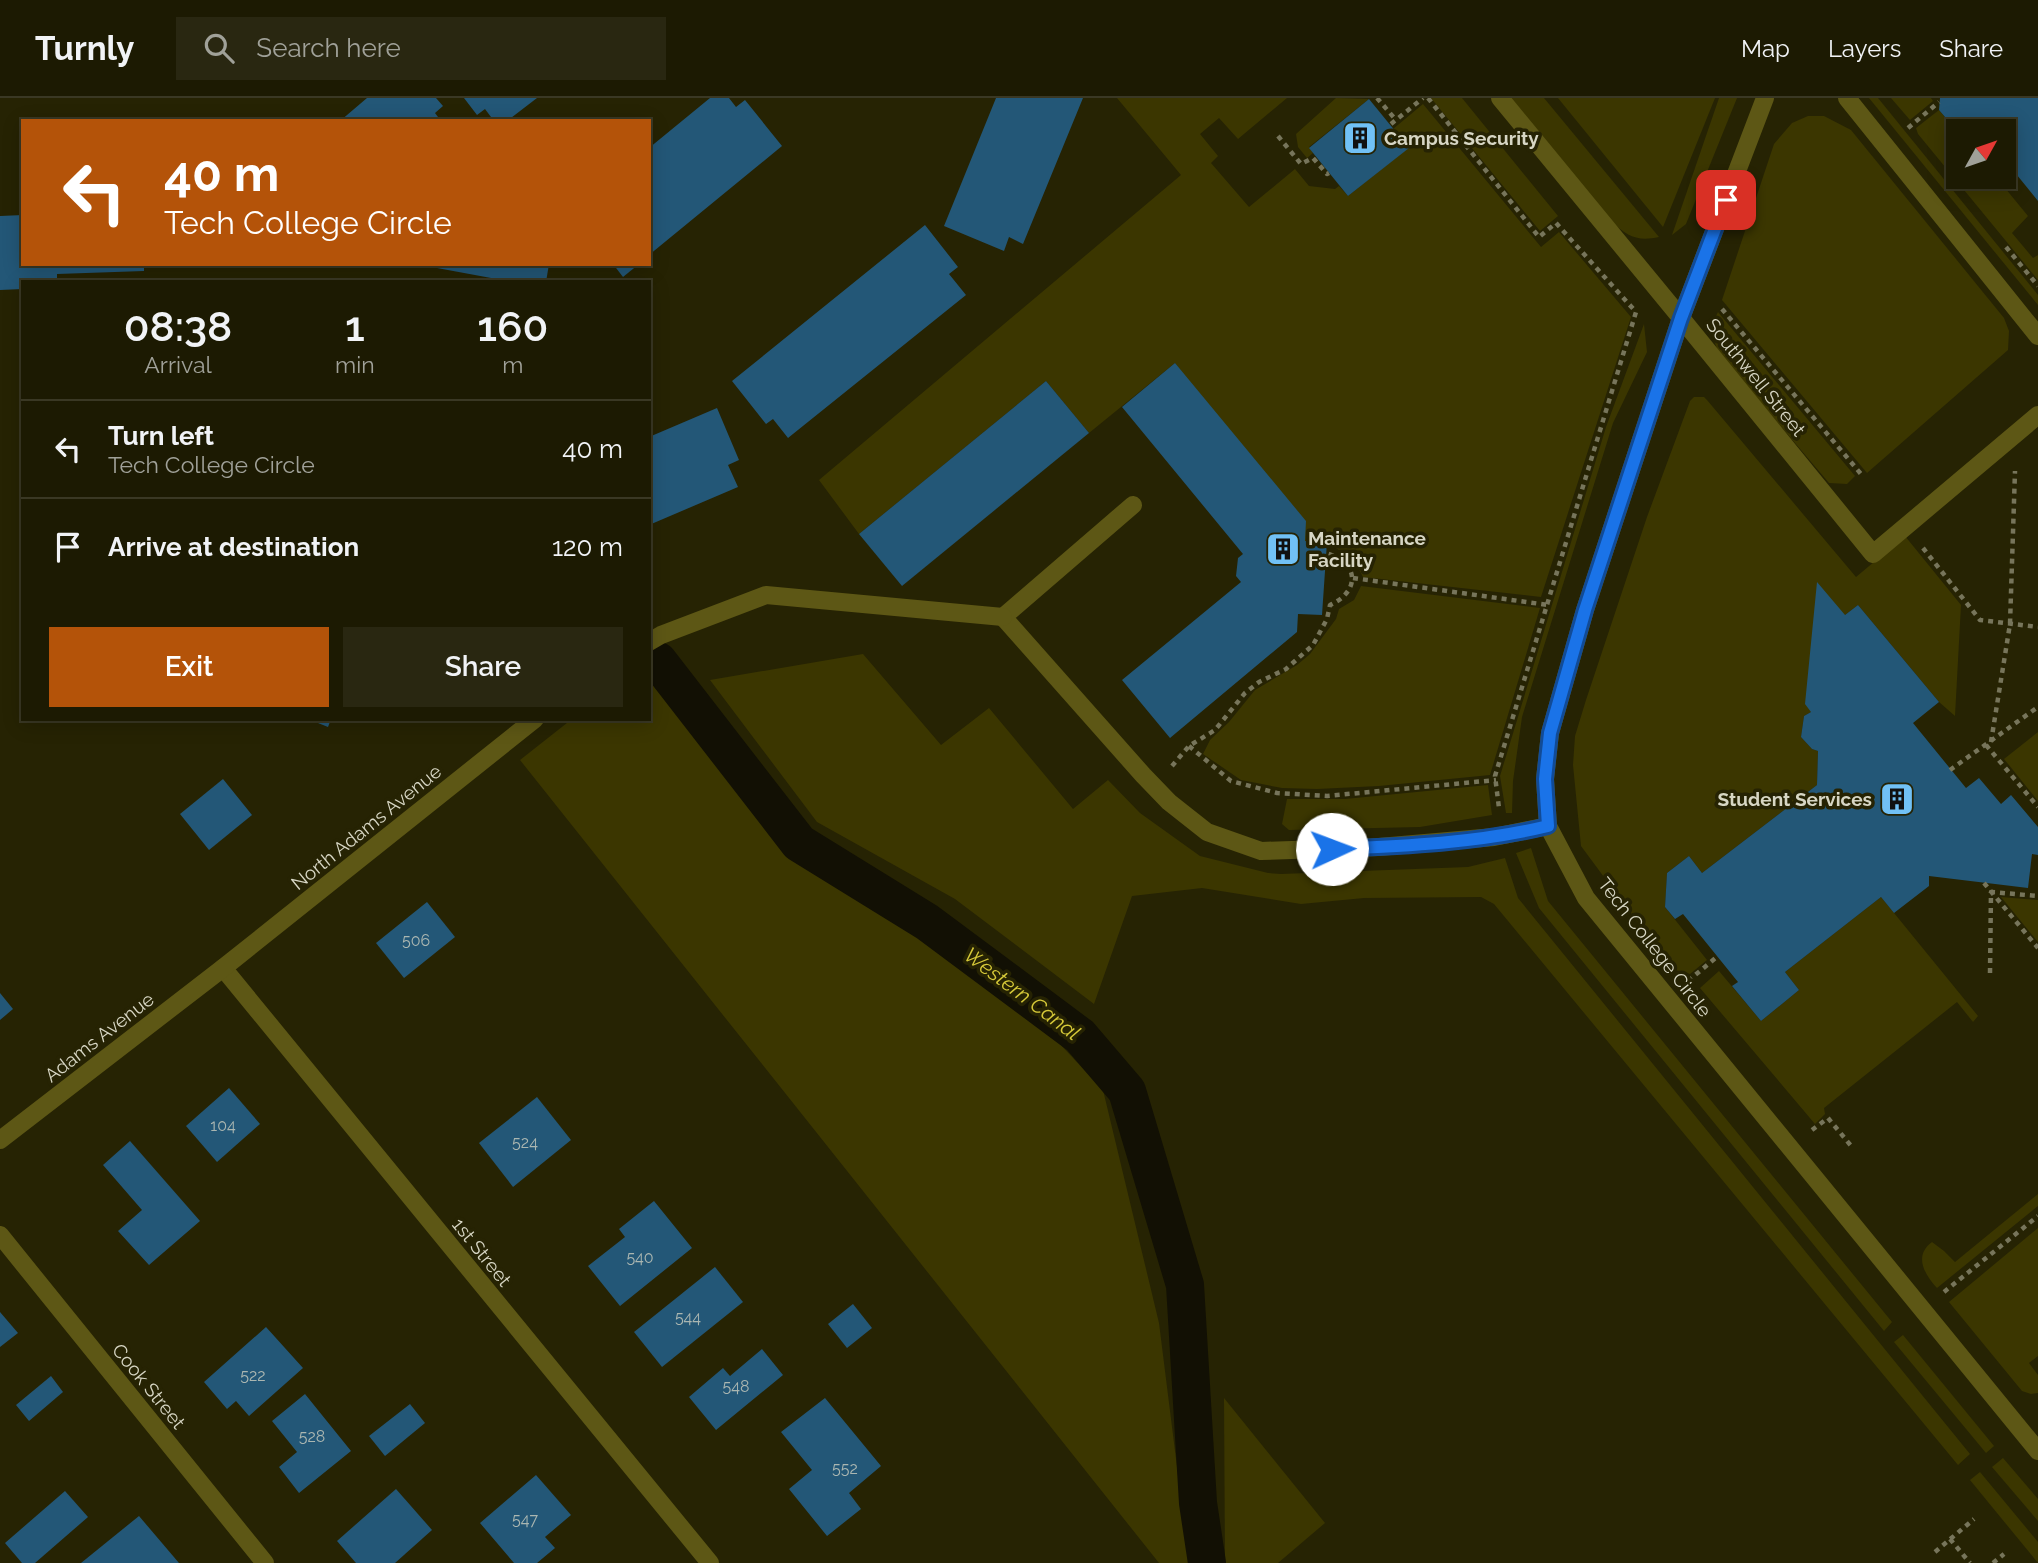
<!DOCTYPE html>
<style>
body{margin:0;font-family:Raleway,sans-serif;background:#292711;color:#f1f3f6;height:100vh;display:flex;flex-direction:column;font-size:26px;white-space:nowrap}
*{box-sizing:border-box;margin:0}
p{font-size:23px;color:#a0a199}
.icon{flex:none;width:38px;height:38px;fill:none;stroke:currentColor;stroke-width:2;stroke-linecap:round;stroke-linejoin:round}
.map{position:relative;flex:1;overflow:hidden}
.sheet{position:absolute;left:21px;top:182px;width:630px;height:441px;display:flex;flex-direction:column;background:#1c1a02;border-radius:0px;box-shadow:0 4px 18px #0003,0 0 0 2px #3a3824}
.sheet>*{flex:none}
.hud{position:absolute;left:21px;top:21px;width:630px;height:147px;border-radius:0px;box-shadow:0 4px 18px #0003,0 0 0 2px #3a3824;background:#b45309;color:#fff;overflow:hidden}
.needle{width:46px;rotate:50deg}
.controls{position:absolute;left:1946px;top:21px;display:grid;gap:14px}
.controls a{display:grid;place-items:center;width:70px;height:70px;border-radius:0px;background:#1c1a02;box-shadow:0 4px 18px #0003,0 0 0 2px #3a3824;font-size:35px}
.pin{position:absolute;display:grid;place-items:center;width:60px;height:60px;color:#fff;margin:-30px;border-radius:14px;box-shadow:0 4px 10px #0006}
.me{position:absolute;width:77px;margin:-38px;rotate:88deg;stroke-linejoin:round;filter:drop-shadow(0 0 5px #0008)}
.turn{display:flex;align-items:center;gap:24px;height:147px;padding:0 28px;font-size:32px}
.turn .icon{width:91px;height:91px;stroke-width:2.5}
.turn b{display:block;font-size:49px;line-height:60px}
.eta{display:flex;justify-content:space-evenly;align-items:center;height:119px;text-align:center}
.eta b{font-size:42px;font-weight:600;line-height:49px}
.action{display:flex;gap:14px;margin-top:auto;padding:14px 28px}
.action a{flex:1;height:80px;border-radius:0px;background:#b45309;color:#fff;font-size:28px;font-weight:600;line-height:80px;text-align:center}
.action a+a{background:#292711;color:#f1f3f6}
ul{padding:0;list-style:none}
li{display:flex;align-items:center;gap:21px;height:98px;padding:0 28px;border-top:2px solid #3a3824}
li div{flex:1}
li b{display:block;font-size:26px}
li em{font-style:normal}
header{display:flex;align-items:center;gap:42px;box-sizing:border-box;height:98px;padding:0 35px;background:#1c1a02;border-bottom:2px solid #3a3824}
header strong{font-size:33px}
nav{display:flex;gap:38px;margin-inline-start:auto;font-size:24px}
.search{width:490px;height:63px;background:#292711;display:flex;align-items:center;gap:18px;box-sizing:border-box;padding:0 24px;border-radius:0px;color:#a0a199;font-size:26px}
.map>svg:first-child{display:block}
</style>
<header>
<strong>Turnly</strong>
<div class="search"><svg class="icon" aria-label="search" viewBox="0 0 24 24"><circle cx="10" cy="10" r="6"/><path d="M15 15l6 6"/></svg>Search here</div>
<nav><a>Map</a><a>Layers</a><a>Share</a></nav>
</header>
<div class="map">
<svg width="2038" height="1465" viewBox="0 0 2038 1465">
<rect width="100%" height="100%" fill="#262303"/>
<!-- green -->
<g fill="#3b3600">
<path d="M1117,0H1287L1238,41L1219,20L1200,36L1218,58L1211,65L1249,109L1295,71L1309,88L1335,91L1339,88L1348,98L1408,50L1393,31L1423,6L1541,149L1559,134L1631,219L1541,499L1363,479C1351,453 1331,445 1305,443L1175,265L1089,335L1046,283L859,436L819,382L1181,77Z"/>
<polygon points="1336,0 1369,1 1309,49 1313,55 1307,60 1298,49 1296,36"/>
<polygon points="1431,0 1462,0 1558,118 1540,133"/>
<path d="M1510,0H1544L1659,139C1637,144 1627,138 1611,123Z"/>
<polygon points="1558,0 1715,0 1663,129"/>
<polygon points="1719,0 1737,0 1686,126 1672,137"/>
<polygon points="1869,0 1878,0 2038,197 2038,207"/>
<polygon points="1891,0 1931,0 1933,3 1910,22"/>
<polygon points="1939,12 1958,35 1958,79 1996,79 2028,118 2012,135 2033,160 2038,157 2038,182 1918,36 1916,30"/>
<polygon points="1808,18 1824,18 1851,32 2004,220 2009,233 2008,252 1867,375 1722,202 1774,46 1792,25"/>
<path d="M1718,214L1855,378L1847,386L1829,385L1720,257C1712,240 1709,231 1718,214Z"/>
<polygon points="1644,226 1647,254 1613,325 1522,619 1513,683 1512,715 1506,715 1500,678 1606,329"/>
<polygon points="1694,299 1704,299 1707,302 1856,479 1905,438 1961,507 1955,618 1939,604 1858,507 1845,517 1811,614 1804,618 1801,639 1812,651 1818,653 1817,687 1702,775 1689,758 1667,775 1665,809 1707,862 1690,876 1672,871 1581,748 1573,667 1575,638 1586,602 1647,419 1690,303"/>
<polygon points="1361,488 1540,510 1490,677 1379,688 1317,691 1282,690 1241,682 1203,656 1210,642 1229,624 1255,592 1297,567 1310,556 1336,521 1339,511 1354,502"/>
<polygon points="863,556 941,647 989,610 1073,711 1108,682 1140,715 1200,758 1268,775 1281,776 1468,769 1505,760 1518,800 1970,1356 1958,1367 1494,806 1481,799 1364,800 1301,806 1202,790 1132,798 1094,906 955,801 817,724 710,582"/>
<polygon points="649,579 787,748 915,832 1030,914 1103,992 1159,1225 1189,1465 1159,1465 520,662 572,621 649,621"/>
<polygon points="2038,634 2038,703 2004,661"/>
<polygon points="1488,687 1492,717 1420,729 1289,732 1282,726 1287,701 1345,701"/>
<polygon points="1531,750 1548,803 1892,1224 1884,1233 1539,810 1516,755"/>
<polygon points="1881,799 1978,918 1973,924 1957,904 1824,1010 1825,1016 1815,1026 1700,890 1719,873 1761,923 1799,892 1785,874"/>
<polygon points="2001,799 2038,802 2038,844"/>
<path d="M2038,1096V1108L1937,1190C1925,1177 1913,1158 1932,1144L1944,1153L1955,1164Z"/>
<polygon points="2038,1130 2038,1258 2029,1265 2038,1277 2038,1295 2031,1296 2022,1293 1949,1204"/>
<polygon points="1903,1237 1994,1348 1986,1355 1894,1244"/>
<polygon points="1224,1300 1325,1425 1278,1465 1225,1465"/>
<polygon points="2003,1360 2038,1401 2038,1423 1992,1369"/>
<polygon points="1980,1374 2038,1444 2038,1465 1970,1382"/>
</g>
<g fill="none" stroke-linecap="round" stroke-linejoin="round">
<!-- canal -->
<polyline stroke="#121004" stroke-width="38" points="658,563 799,745 927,824 1080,938 1127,993 1185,1187 1198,1405 1207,1465"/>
</g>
<!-- building -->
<g fill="#235777">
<polygon points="367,0 436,0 443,8 435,15 441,23 340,23"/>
<polygon points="464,0 537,0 507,23 494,23 485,11 477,17"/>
<polygon points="710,0 729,0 736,9 745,2 782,48 649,157 649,50"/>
<polygon points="996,0 1083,0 1023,146 1009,139 1004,153 944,128"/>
<polygon points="1940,0 2038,0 2038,103 2008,66 2004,70 2004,33 1957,33 1939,12"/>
<polygon points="1369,1 1409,50 1348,98 1309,50"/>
<polygon points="23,117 23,166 144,166 144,173 57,176 57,184 23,184 23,191 0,192 0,118"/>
<polygon points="925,127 958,169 949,176 966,197 788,340 773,321 766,326 732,283"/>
<polygon points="438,166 549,166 546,184 513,184 437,170"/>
<polygon points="613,166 639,166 623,179"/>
<polygon points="1175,265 1306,423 1305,443 1327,444 1322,517 1298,516 1297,534 1170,640 1122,582 1241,484 1236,478 1238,460 1243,456 1122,309"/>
<polygon points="1046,283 1089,335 902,488 859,436"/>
<polygon points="717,310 739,362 728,367 738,389 649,427 649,339"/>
<polygon points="1817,484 1845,517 1858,507 1939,604 1913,625 1966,690 1979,680 2001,706 2011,697 2038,729 2038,757 2032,756 2028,790 1929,778 1929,788 1894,815 1881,799 1785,874 1799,892 1761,923 1732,888 1738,884 1683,816 1675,821 1665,809 1667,775 1689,758 1702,775 1817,687 1818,653 1812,651 1801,639 1804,618 1811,614 1805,606"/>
<polygon points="308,621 331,621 328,629"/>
<polygon points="223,681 252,717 209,752 180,716"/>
<polygon points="427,804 455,839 404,880 376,845"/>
<polygon points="0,895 13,911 0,922"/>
<polygon points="229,990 260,1026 217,1064 186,1028"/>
<polygon points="537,999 571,1042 513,1089 479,1045"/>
<polygon points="130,1043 200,1123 149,1167 118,1133 142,1112 103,1067"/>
<polygon points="654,1103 692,1150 620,1208 588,1168 625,1139 619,1131"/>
<polygon points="715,1169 743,1204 662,1269 634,1234"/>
<polygon points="853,1206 872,1230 847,1250 828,1226"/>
<polygon points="0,1214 18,1235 0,1249"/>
<polygon points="266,1229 303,1270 249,1318 236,1303 227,1311 204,1284"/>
<polygon points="762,1251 783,1277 716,1332 689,1299 723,1270 730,1278"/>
<polygon points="51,1278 63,1294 29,1323 16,1307"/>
<polygon points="305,1296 351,1353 299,1395 279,1369 297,1354 272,1323"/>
<polygon points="825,1300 881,1368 849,1395 861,1411 827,1438 789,1391 812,1372 781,1334"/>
<polygon points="410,1306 425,1325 385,1358 369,1338"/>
<polygon points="536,1377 571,1417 545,1439 555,1450 537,1465 514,1465 480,1425"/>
<polygon points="396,1391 432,1432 395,1465 356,1465 337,1443"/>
<polygon points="65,1393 88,1419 35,1465 22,1465 5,1445"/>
<polygon points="139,1418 179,1465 81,1465"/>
</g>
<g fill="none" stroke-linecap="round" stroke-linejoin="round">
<!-- path -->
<g stroke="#77755b" stroke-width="4.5" stroke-dasharray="5 5" stroke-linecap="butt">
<polyline points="1377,0 1396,22"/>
<polyline points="1428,0 1539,139 1556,125 1636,214 1495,678 1499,710"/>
<polyline points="1391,26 1423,0"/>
<polyline points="1908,30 1939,4"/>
<polyline points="1278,38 1301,66 1313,60 1327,76 1329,75"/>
<polyline points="2006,149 2038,188"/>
<polyline points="1722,211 1861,376"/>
<polyline points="1923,450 1980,522 2038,529"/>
<polyline points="1353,480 1548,507"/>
<polyline points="1991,644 2010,526 2015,373"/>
<polyline points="1986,647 2038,709"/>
<polyline points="1189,648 1231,683 1277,695 1327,698 1496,682"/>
<path d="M1172,668L1189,648L1215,632L1245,595L1259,584L1286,571L1313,547L1327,521L1330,507C1361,493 1359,464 1326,455"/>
<polyline points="1950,672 2038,609"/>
<polyline points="1984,785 2038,850"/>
<polyline points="1990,875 1991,794 2038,798"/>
<polyline points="1688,883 1718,858"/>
<polyline points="1812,1032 1828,1020 1852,1049"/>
<polyline points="1944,1194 2038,1118"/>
<polyline points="1950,1441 1970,1465"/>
<polyline points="1935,1454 1974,1421"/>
<polyline points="1993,1465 2004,1456"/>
</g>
<!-- service -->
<g stroke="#5d5715" stroke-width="18">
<polyline points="1847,0 2038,238"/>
<polyline points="1681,220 1873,456 2038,317"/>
<polyline points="1133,407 1003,519 1143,677 1169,704 1207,734 1261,753 1379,749 1494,739 1548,728"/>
<polyline points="649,544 661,537 766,497 1003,519"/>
</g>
<!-- minor -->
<g stroke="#5d5715" stroke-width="18">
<polyline points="1500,0 1681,220"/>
<polyline points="1765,0 1681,220 1585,512 1550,635 1545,681 1548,728 1586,800 2038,1353"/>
<polyline points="223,870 710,1465"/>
<polyline points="0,1042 223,870 535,621"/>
<polyline points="0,1137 265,1465"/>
</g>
</g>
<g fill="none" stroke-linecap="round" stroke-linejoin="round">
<!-- route casing -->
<g stroke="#114b97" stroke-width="18">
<path id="route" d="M1332,751C1404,748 1478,745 1548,728L1545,681L1550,635L1585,512L1681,220L1726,102"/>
</g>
<!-- route -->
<use href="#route" stroke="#1a73e8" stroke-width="12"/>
</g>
<!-- icons -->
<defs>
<g id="building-square" transform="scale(1.75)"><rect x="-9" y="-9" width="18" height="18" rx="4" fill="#71c1f5" stroke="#262303"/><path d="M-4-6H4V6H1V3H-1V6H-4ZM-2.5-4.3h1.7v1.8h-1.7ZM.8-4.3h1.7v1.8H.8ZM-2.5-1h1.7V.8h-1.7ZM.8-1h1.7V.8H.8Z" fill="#111"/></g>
</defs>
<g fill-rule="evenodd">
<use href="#building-square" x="1360" y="40"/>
<use href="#building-square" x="1283" y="451"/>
<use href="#building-square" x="1897" y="701"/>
</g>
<g text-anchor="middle" stroke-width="7" stroke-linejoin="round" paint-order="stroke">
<!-- number labels -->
<g font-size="16" fill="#aab6b1">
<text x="416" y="848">506</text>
<text x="223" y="1033">104</text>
<text x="525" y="1050">524</text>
<text x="640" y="1165">540</text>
<text x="688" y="1225">544</text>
<text x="253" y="1283">522</text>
<text x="736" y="1294">548</text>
<text x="312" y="1344">528</text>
<text x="845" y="1376">552</text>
<text x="525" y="1427">547</text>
</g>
<!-- poi labels -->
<g font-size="19" font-weight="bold" fill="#d7d6c4" stroke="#262303" text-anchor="start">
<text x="1384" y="47">Campus Security</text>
<text x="1308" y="447">Maintenance<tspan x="1308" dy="22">Facility</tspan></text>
<text x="1872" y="708" text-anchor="end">Student Services</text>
</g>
<!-- street labels -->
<g font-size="19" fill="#d7d6c4" stroke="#262303">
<text transform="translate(1756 279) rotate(51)" y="7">Southwell Street</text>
<text transform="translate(366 729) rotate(-39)" y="7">North Adams Avenue</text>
<text transform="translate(1655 849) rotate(52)" y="7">Tech College Circle</text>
<text transform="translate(99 939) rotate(-38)" y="7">Adams Avenue</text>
<text transform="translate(482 1154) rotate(51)" y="7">1st Street</text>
<text transform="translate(149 1288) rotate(51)" y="7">Cook Street</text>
</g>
<!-- water labels -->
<g font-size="21" font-style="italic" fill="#d6c939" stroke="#262303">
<text transform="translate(1022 896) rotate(37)" y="7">Western Canal</text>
</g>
</g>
</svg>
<div class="controls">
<a><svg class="needle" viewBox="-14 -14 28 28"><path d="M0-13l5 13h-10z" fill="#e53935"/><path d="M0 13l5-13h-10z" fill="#a0a199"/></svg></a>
</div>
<div class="pin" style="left:1726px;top:102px;background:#d93025"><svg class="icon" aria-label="arrive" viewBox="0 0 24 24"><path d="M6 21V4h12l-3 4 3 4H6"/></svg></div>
<svg class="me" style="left:1332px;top:751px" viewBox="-20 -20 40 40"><circle r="19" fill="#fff"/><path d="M0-13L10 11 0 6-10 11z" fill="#1a73e8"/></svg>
<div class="hud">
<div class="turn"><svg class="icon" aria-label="left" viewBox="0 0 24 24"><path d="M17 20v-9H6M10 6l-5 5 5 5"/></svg><div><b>40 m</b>Tech College Circle</div></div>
</div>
<section class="sheet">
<div class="eta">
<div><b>08:38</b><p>Arrival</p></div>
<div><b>1</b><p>min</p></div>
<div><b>160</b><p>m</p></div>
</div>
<ul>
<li><svg class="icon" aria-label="left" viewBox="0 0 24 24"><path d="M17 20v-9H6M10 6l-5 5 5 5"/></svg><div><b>Turn left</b><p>Tech College Circle</p></div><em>40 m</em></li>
<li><svg class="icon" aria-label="arrive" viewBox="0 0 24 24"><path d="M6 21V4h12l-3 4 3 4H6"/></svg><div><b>Arrive at destination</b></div><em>120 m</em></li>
</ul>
<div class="action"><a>Exit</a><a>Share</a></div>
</section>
</div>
